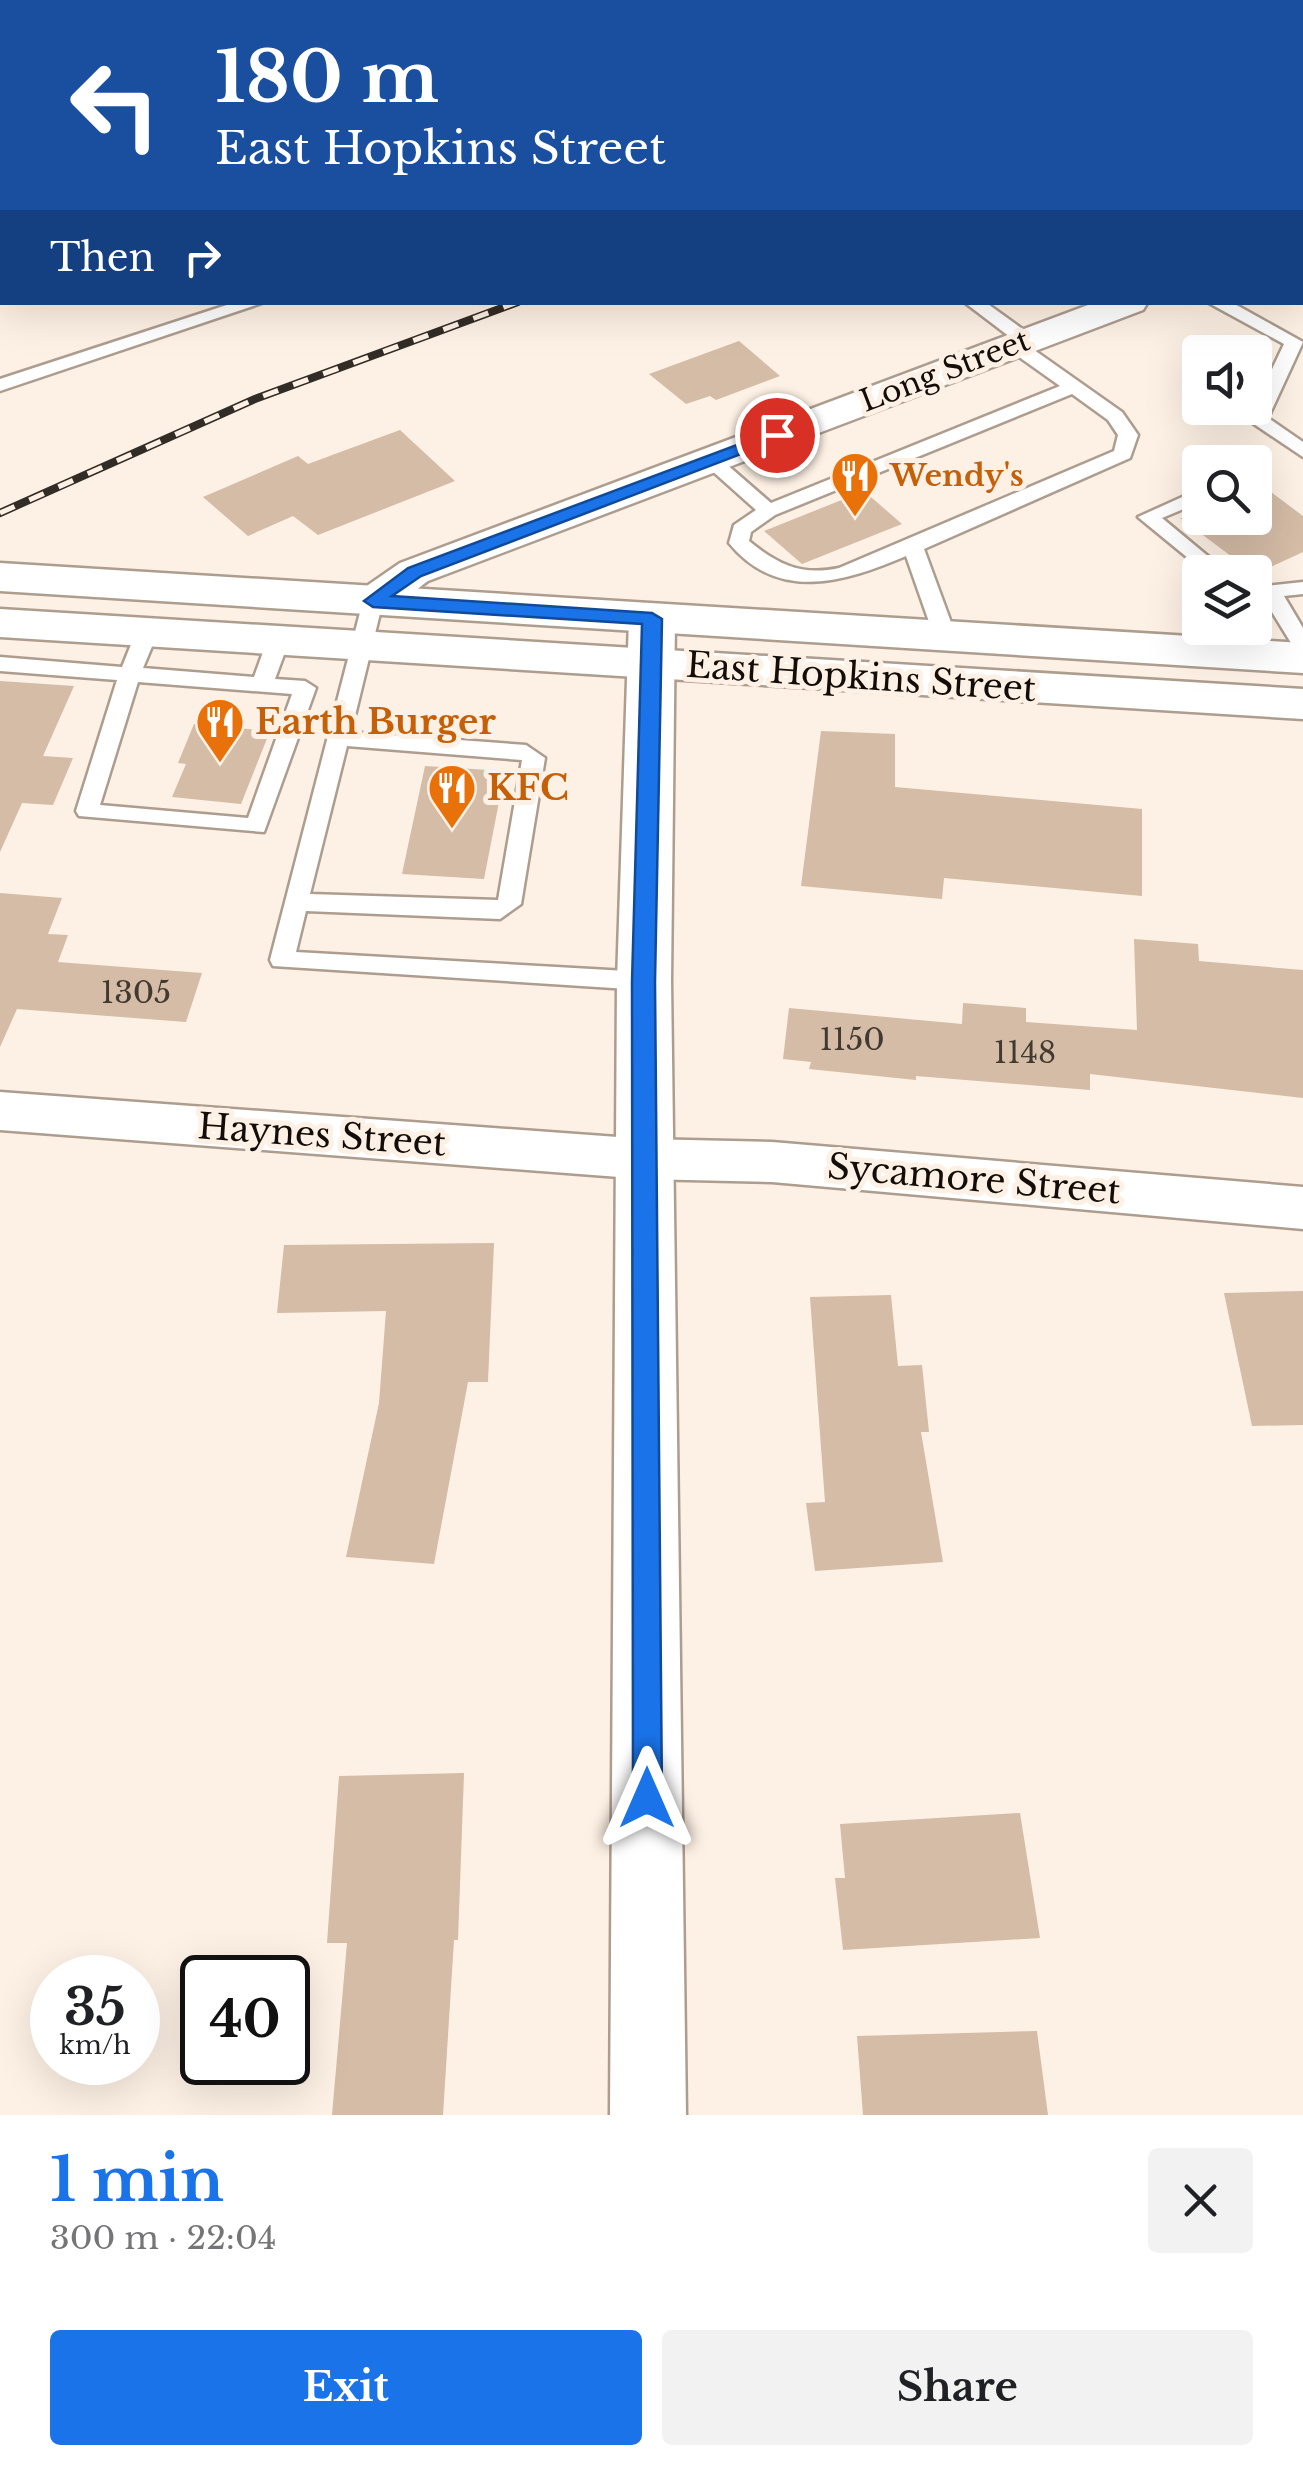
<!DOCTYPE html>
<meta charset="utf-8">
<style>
body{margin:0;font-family:"Libre Baskerville",serif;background:#f2f2f2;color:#202124;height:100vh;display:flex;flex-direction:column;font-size:38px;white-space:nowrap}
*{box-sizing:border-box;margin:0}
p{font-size:32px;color:#757577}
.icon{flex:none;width:55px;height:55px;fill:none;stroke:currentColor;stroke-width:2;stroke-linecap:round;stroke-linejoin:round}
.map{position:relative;height:2115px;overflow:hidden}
.drawer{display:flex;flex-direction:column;background:#fff;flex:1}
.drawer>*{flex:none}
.guide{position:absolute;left:0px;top:0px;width:1305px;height:305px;box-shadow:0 10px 40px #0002;background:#1a4fa0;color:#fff;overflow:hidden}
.buttons{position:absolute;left:1182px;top:335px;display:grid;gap:20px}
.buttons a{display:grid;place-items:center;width:90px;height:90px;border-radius:10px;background:#fff;box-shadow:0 10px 40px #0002;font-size:50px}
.speed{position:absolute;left:30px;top:1955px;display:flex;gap:20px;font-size:50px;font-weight:700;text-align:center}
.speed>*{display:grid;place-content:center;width:130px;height:130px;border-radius:50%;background:#fff;box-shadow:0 10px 40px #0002;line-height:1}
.speed small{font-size:25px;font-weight:400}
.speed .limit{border:5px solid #111;border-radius:15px;background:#fff;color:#111}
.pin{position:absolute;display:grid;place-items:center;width:85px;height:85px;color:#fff;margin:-42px;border:5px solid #fff;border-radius:50%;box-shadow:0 2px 10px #0007}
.me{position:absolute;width:110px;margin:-55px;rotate:0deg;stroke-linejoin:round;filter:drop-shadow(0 0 8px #0008)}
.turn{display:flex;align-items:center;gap:35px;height:210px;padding:0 50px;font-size:45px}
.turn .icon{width:130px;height:130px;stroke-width:2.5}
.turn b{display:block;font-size:70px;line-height:85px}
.then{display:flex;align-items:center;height:95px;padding:0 50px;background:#0003;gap:20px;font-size:38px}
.round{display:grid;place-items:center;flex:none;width:105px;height:105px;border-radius:10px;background:#f2f2f2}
.head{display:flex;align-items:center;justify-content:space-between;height:170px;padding:0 50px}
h1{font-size:60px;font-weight:700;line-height:75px;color:#1a73e8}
.button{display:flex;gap:20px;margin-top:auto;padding:20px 50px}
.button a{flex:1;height:115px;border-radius:10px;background:#1a73e8;color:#fff;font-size:40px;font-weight:700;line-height:115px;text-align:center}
.button a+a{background:#f2f2f2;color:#202124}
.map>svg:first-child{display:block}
</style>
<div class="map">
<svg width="1303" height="2115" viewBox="0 0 1303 2115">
<rect width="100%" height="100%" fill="#fdf0e4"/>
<!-- building -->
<g fill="#d4bca6">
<polygon points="739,341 780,376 716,400 710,396 686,404 649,374"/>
<polygon points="400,430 455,481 318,535 293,516 248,536 203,497 298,456 308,464"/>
<polygon points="1255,480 1303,516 1303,552 1255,574 1180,518 1255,518"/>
<polygon points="864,491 902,524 802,564 764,531"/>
<polygon points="0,681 74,686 43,756 73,758 53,805 22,803 0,852"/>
<polygon points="194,724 270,731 241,804 172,797 186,764 178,763"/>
<polygon points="821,731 895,734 895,787 1142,809 1142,896 944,878 942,899 801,886"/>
<polygon points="425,766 505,771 484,879 402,874"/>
<polygon points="0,893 62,898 48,934 68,935 58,962 202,973 186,1022 17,1009 0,1047"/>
<polygon points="1134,939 1198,944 1199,961 1303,970 1303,1098 1090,1074 1090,1090 916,1076 916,1080 809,1069 811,1062 783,1059 789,1008 962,1024 963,1003 1026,1008 1026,1022 1137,1030"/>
<polygon points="494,1243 488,1382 468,1382 434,1564 346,1557 379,1403 386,1311 277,1313 284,1245"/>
<polygon points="1303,1291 1303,1425 1252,1426 1224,1293"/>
<polygon points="891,1295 898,1366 922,1365 929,1432 921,1432 943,1562 815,1571 806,1503 825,1502 810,1297"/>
<polygon points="464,1773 458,1940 454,1940 443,2115 332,2115 347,1943 327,1943 339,1776"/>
<polygon points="1020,1813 1040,1938 843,1950 835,1878 845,1878 840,1824"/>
<polygon points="1037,2031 1048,2115 863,2115 857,2036"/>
</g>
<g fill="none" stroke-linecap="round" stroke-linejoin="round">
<!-- service casing -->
<g stroke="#ad9d8f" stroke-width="5">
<g id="service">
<polygon points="28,0 44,0 46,2 30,2"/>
<polygon points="131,0 148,0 150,2 133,2"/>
<polygon points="481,0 498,0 500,2 483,2"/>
<polygon points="990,0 1008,0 1010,2 992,2"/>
<polygon points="1117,0 1135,0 1137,2 1119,2"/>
<polygon points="2,59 2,69 0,70 0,60"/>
<rect x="1302" y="105" width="1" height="10"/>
<rect x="1302" y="140" width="1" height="10"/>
<polygon points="236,302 265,302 0,391 0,379"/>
<path d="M964,302H985L1032,336L1035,340L1027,345L1122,412L1138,435L1130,458L924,549L956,636L945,643L934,636L906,556C845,582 778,603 729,543L734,525L756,510L700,460L710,454L717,456L771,503L1060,386L1008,349L1005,345L1014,340ZM1072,394L1108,420L1118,435L1114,451L839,568C802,576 778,565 749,541L751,532L775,515Z"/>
<polygon points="1207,302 1231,302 1303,342 1268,418 1303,442 1303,457 1248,420 1284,344"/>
<polygon points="1200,489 1200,502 1162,518 1227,572 1205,572 1138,517"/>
<polygon points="1303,582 1303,594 1284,596 1303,628 1303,653 1296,651 1264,599 1255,599 1255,587"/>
<path d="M373,595L383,601L351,732L526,745L545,758L521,904L500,919L306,911L296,952L644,972L653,975L656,981L653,987L644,990L273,966L270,960L363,601ZM347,746L522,760L498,900L310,894Z"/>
<path d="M147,625L158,632L143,668L254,677L267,641L278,634L289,641L275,679L305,681L316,688L264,832L79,816L76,811L117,680L0,671V657L122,667L136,632ZM138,682L292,694L248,818L100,805Z"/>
<polygon points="1211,628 1231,628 1216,657 1208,659 1197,652"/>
</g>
</g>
<!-- minor casing -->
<g stroke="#ad9d8f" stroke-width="5">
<g id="minor">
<rect x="1302" y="226" width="1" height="20"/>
<path d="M1096,302H1148L1143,310L428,581C406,597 387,617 358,610L352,601L358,592L400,563Z"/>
<polygon points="0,1092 645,1139 772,1142 1303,1187 1303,1229 772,1182 645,1179 0,1130"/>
</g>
</g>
<!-- tertiary casing -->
<g stroke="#ad9d8f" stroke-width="5">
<polygon id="tertiary" points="652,605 668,609 675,619 671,981 686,2115 610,2115 617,981 629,619 636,609"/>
</g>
<!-- primary casing -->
<g stroke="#ad9d8f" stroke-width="5">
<g id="primary">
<polygon points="0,563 1303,643 1303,673 0,591"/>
<polygon points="0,609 1303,689 1303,719 0,637"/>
</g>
</g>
<!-- path -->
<polyline stroke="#b3a89e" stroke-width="4" stroke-dasharray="8 4" stroke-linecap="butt" points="570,2 579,0"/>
<!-- service -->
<use href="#service" fill="#fff" fill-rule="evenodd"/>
<!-- minor -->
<use href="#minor" fill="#fff" fill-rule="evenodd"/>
<!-- tertiary -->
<use href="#tertiary" fill="#fff" fill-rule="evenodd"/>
<!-- primary -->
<use href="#primary" fill="#fff" fill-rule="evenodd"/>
<!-- rail casing -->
<g stroke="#322c26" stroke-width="8">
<polyline id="rail" points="0,513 255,399 518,302"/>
</g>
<!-- rail -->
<use href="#rail" stroke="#fdf0e4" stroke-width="5" stroke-dasharray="16" stroke-linecap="butt"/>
</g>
<!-- route -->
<polygon fill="#1a73e8" stroke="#114b97" stroke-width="2.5" points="777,430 783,431 783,438 421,576 392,596 652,613 662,619 655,982 662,1798 658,1808 647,1812 637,1808 633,1798 632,982 642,624 373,607 364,601 408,568"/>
<!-- icons -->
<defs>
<g id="restaurant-pin" transform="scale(2.5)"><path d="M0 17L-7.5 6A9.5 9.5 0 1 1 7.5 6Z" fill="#e8710a" stroke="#fdf0e4"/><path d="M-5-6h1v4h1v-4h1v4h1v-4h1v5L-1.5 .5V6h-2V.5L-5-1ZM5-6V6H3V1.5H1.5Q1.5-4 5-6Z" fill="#fff"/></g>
</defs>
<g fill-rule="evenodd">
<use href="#restaurant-pin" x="855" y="476"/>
<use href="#restaurant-pin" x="220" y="722"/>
<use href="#restaurant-pin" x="452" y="788"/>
</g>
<g text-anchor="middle" stroke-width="10" stroke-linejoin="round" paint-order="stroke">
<!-- far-street labels -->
<g font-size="30" fill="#120d08" stroke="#fdf0e4">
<text transform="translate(945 371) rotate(-21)" y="10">Long Street</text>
</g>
<!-- far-food labels -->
<g font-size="30" font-weight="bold" fill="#c56008" stroke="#fdf0e4" text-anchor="start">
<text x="890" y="486">Wendy's</text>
</g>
<!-- number labels -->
<g font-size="30" fill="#423930">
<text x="136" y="1003">1305</text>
<text x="852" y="1050">1150</text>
<text x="1025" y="1063">1148</text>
</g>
<!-- street labels -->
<g font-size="35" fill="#120d08" stroke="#fdf0e4">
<text transform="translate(861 677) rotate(4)" y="12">East Hopkins Street</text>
<text transform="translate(322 1135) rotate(4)" y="12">Haynes Street</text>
<text transform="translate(974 1179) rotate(5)" y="12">Sycamore Street</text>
</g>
<!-- food labels -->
<g font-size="35" font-weight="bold" fill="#c56008" stroke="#fdf0e4" text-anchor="start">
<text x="255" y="734">Earth Burger</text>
<text x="487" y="800">KFC</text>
</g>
</g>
</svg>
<div class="buttons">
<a><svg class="icon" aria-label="sound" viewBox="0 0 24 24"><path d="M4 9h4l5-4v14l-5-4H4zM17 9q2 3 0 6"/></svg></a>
<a><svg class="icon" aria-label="search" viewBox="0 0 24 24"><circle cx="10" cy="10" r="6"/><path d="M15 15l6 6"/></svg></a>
<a><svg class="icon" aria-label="layers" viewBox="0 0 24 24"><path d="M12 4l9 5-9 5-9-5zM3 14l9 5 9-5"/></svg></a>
</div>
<div class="speed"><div>35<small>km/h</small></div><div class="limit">40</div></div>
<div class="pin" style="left:777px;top:435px;background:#d93025"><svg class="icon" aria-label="arrive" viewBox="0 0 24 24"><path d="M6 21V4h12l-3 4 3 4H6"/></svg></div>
<svg class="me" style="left:647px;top:1798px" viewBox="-20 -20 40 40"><path d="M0-17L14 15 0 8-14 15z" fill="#1a73e8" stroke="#fff" stroke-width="4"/></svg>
<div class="guide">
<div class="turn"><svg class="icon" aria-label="left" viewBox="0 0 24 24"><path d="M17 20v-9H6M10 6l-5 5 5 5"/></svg><div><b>180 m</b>East Hopkins Street</div></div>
<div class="then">Then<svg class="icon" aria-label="right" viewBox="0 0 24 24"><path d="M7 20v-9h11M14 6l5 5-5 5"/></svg></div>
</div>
</div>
<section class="drawer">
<div class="head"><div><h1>1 min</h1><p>300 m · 22:04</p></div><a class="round"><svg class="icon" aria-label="close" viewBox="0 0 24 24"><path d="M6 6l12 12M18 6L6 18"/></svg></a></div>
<div class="button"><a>Exit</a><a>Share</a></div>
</section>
